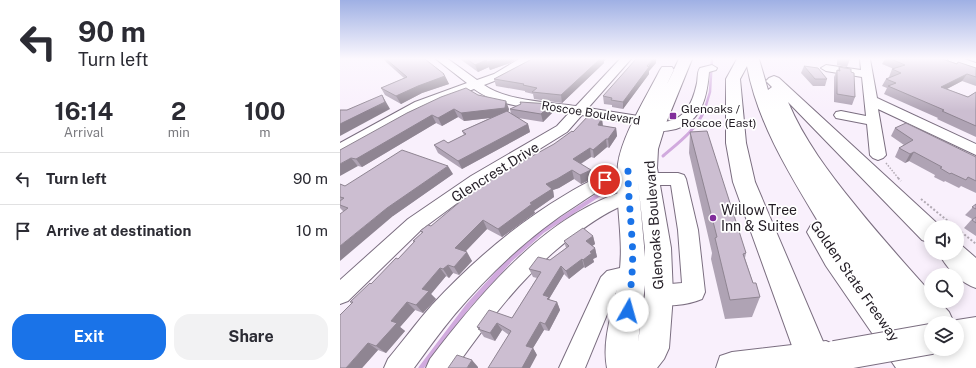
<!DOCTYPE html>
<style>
body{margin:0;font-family:"Public Sans",sans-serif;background:#f2f2f3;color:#2b2b33;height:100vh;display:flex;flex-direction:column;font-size:15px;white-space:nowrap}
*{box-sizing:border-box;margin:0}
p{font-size:13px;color:#7c7c81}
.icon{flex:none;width:22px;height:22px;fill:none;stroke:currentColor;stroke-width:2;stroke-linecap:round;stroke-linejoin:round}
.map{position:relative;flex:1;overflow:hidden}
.drawer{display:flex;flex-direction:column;background:#fff;width:340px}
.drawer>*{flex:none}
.banner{background:#fff;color:#2b2b33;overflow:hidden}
.tools{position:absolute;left:584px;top:220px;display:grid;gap:8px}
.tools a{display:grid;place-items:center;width:40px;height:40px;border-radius:50%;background:#fff;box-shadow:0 2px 10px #0003;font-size:20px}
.pin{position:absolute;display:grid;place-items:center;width:34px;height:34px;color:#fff;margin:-17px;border:2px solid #fff;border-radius:50%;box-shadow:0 1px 4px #0007}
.me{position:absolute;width:44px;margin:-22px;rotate:7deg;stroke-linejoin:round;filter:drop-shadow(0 0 3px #0008)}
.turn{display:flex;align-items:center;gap:14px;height:84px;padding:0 12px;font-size:18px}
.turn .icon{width:52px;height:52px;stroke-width:2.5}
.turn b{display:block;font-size:28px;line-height:34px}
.eta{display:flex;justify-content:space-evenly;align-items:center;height:68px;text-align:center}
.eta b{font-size:24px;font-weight:700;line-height:28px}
.cta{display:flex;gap:8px;margin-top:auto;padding:8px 12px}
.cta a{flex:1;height:46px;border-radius:16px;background:#1a73e8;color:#fff;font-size:16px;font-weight:700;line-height:46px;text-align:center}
.cta a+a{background:#f2f2f3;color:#2b2b33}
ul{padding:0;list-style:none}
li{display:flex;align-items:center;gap:12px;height:52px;padding:0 12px;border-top:1px solid #e1e1e2}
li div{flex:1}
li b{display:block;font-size:15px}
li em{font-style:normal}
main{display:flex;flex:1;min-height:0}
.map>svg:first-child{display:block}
</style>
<main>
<section class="drawer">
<div class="banner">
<div class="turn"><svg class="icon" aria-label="left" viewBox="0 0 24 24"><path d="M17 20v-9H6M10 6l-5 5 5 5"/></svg><div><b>90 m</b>Turn left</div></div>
</div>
<div class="eta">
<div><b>16:14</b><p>Arrival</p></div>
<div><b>2</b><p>min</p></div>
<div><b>100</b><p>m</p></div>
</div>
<ul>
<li><svg class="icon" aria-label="left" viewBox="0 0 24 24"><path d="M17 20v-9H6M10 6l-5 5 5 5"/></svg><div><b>Turn left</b></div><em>90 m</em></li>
<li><svg class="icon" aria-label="arrive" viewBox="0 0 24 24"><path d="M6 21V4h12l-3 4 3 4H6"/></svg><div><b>Arrive at destination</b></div><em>10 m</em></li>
</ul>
<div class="cta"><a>Exit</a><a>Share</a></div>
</section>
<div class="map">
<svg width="636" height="368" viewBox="0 0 636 368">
<rect width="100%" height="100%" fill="#f9f0fc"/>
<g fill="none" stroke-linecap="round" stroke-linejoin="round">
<!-- stream-far3 -->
<polyline stroke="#d1aade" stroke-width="2.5" points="364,112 370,92 372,59"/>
<!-- stream-far2 -->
<path stroke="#d1aade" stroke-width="3" d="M323,156C338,143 356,130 364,111"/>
<!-- stream-far1 -->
<polyline stroke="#d1aade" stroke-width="4" points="167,263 203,231 274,185"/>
<!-- stream -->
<polyline stroke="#d1aade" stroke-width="5" points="81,368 128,306 168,262"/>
<!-- minor casing -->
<g stroke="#7b6e80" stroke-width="2">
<g id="minor">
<path d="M96,59H108L137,80L154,74L179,59H192L162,78L144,85C166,101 209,102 236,106L280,59H291L248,108L317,119L322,120L323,122C345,121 353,102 357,83C358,78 357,72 360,68L372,65L377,68L376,70L369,72C367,97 362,121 336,129C328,131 319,132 311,130L310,126L242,115L227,132L143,184L82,229L8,301L0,304V280L68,219L131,176L217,126L229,113C198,108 160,108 134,89L85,108L5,152L0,154V143L75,102L127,83Z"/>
<polygon points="520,59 530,59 537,98 636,144 636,155 538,109 546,155 543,158 538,160 533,158 530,155 527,124 496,118 494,115 496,112 501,111 526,116 522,77 486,71 481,68 486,65 521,70"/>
<polygon points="608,59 624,59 636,63 636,70 609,61"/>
<path d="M288,166L294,167L296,171L294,175C273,181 255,193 237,205C191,234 150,273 115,314C100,332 87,350 74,368H44L48,359C63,341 77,322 92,305C131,263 176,224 225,195C245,183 265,172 288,166Z"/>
<path d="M308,173H338L344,175L346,179L358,230L365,292L362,299C348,305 325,308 311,302L308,295L311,288L319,285L342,283L338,230L331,185H308L302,183L300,179L302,175Z"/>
<path d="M288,190L294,192L297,196C293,203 284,205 277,208C254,219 235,234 216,250C177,283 145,326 115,368H86L90,359C140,294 206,214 288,190Z"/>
<polygon points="293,265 301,267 304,274 301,281 282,286 277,290 245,368 219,368 261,277 267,271"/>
</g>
</g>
<!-- major casing -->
<g stroke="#7b6e80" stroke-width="2">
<g id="major">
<path d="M339,59H352L326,123L318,149L317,168L331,248L333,295L329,348L324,359L317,368H267C261,338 275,306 279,276C285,240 274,200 278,164C282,135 307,96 320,70L322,67H332L334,70L327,84ZM298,181L305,248V257L299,190ZM305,285V295L298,342Z"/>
<polygon points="636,317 636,347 617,350 614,349 617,349 617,323 609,323 617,320"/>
<polygon points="486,341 497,346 502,357 498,368 376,368 380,356 392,352"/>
</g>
</g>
<!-- highway casing -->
<g stroke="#7b6e80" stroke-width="2">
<g id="highway">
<path d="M397,59H419L428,90L432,87L426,81L429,78L434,76L439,78L600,226L591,227V243L582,240L448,102C464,140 489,173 515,205C539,235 565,264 591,293V301H599L609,312L614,323H591V349H617V328L629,332L636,341V368H556L486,266L467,232L471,225L479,223C449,173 418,124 407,66L400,79L406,143L415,182L490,358L486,368H460L393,182L386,143V79Z"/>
<path d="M617,244L621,245L636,258V288C621,283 606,268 599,253H617Z"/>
</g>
</g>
<!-- path-far1 -->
<polyline stroke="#b2aab4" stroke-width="1.5" stroke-dasharray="1.5 1.5" stroke-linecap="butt" points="546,163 559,179"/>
<!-- path -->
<g stroke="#b2aab4" stroke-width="2" stroke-dasharray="2 2" stroke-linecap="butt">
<polyline points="558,178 561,181"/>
<polyline points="581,199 636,244"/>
</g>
<!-- minor -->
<use href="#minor" fill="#fff" fill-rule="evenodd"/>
<!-- major -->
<use href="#major" fill="#fff" fill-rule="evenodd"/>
<!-- highway -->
<use href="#highway" fill="#fff" fill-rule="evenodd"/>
<!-- major-bridge casing -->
<g stroke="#7b6e80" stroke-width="32" stroke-linecap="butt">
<polyline id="major-bridge" points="495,356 591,339"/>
</g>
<!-- major-bridge -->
<use href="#major-bridge" stroke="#fff" stroke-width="30"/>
</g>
<!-- wall -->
<g fill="#afa3b4">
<polygon points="44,59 85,59 104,74 109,84 82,93 61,104 45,95 41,88 64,78 46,62"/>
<polygon points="120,59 176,59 170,63 150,70 149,67 138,72"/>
<polygon points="192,59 266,59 264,61 264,63 222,103 194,99 193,94 185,92 185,91 156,86 154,79"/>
<polygon points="497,59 510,59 507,67 497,65"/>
<polygon points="545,59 602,59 617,64 618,62 636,68 636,86 622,81 607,89 628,97 636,92 636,137 597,119 598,118 544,94 547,88 542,86 546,79 550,77 549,77 552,69 554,69 542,64"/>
<polygon points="316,63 309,71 309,74 283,109 272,107 272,105 264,104 263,96"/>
<polygon points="464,66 487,79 485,86 473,86 461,73"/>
<polygon points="499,67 515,97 512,105 494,102 494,77 497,70 498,70"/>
<polygon points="138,95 169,109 168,112 171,114 170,109 211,104 213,112 203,122 178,118 188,124 190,132 122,169 98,153 94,145 108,143 124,135 122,131 150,118 124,121 118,117 102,126 96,123 22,167 18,166 0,150"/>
<polygon points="263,126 276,128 277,136 269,148 267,147 254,158 251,157 241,164 253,178 241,184 234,179 219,188 213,190 214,197 194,211 195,213 162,237 147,229 125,252 132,261 119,275 113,273 109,278 106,276 91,294 96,299 83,313 75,310 60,327 65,331 46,353 38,350 22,368 12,303 10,302 31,284 58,259 74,242 73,241 82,233 80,231 91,226 233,132"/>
<polygon points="555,128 636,157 636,193 621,186 619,188 605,181 604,182 594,177 595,175 569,161 565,163 555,157 559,148 564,145 551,136"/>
<polygon points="350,132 406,253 405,258 413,283 420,297 412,317 385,319 371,259 372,253 349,153"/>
<polygon points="113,174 53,216 3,211 0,208 0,184 5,186"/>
<polygon points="636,204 636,236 624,228 632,219 625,215"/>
<polygon points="253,236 255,244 252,246 255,248 257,257 253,259 254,262 245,268 244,267 229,279 224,274 209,299 210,300 217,302 220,310 209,331 204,330 193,348 197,355 162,330 155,341 144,337 137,327 172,318 197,278 193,277 189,269 210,260 226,248 224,241"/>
</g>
<!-- shaded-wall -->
<g fill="#8f8592">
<polygon points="157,59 176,59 170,63 150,70 147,62"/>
<polygon points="260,59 266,59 264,61 264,63 222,103 221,95"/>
<polygon points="313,59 316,59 316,63 309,71 309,74 283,109 283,102"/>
<polygon points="146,60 149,67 138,72 135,65"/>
<polygon points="104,74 109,84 82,93 61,104 56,96"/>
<polygon points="627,74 622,81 597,94 601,87"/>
<polygon points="42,95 50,109 0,136 0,124"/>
<polygon points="166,101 169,109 167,116 124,121 121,113"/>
<polygon points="211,104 213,112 203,122 201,114"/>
<polygon points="114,109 118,117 102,126 98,118"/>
<polygon points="92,115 96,123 22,167 16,159"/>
<polygon points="262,118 263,126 259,133 258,125"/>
<polygon points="188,124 190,132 122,169 118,161"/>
<polygon points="276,128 277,136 269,148 268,139"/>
<polygon points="266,139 267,147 254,158 253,150"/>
<polygon points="250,148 251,157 235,167 233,159"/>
<polygon points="574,152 569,161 565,163 570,154"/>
<polygon points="11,158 18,166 0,176 0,164"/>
<polygon points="108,166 113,174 53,216 0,261 0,246 47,208"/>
<polygon points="232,170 234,179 219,188 213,190 214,197 194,211 195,213 162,237 158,229 190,203 206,184"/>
<polygon points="251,170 253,178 241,184 240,175"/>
<polygon points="143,220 147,229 120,257 115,248"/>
<polygon points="253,236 255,244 248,249 246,241"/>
<polygon points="255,248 257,257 253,259 254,262 245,268 243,260 250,252"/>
<polygon points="127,252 132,261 119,275 114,267"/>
<polygon points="242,259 244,267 229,279 226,271"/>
<polygon points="108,265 113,273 109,278 103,269"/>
<polygon points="221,266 224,274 209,299 212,305 203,295"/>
<polygon points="100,268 106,276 91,294 96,299 83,313 76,305 82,289"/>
<polygon points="67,302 75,310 60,327 65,331 46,353 36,346 51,321"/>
<polygon points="217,302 220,310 209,331 205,324"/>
<polygon points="200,322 204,330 193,348 197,355 190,368 182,368 186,346"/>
<polygon points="157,323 162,330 155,341 150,333"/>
<polygon points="28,343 38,350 22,368 6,368"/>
<polygon points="132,360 138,367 138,368 127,368"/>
</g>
<!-- building -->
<g fill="#ccbed1" stroke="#8f8592">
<polygon points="46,59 85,59 104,74 103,74 105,76 78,86 56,96 41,88 67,77"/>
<polygon points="127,59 157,59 147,62 146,60 135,65"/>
<polygon points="192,59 260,59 221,95 192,92 197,88 183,85 184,84 154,79"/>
<polygon points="296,59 313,59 307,66 309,67 283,102 271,100 272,98 263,96"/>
<polygon points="551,59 602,59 617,64 618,62 636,68 636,77 627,74 601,87 628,97 636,92 636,126 602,111 604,110 548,86 556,83 546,79 561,73 552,69 565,65"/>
<polygon points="464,66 478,68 487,79 475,79"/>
<polygon points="499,67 511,69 511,72 514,73 515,97 497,94 497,70 500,71"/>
<polygon points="126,88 138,95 166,101 165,108 121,113 114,109 98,118 92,115 16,159 11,158 0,164 0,150 67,113 101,97"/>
<polygon points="42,95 45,102 0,124 0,110 7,110"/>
<polygon points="180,102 211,104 201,114 170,109 181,104"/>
<polygon points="167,111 188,124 118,161 94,145 104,140 108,143 126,134 122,131"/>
<polygon points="249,115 262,118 258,125 276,128 268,139 266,139 253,150 250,148 233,159 251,170 240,175 232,170 217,179 206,184 212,189 190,203 192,204 158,229 143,220 115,248 127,252 114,267 108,265 103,269 100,268 82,289 89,291 76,305 67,302 51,321 57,323 36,346 28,343 6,368 0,368 0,315 13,302 10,302 30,283 31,284 56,258 58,259 75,241 73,241 83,232 80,231 88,225 91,226 121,201 158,175 214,144 232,131 233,132"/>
<polygon points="566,123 636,157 636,181 628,177 626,180 611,173 610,174 600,168 602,167 574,152 570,154 559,148 573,140 555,128"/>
<polygon points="367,131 406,253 403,254 413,283 416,283 420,297 390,300 375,238 377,237 350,132"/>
<polygon points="62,150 108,166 47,208 0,246 0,214 8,208 0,205 0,201 4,198 0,197 0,184 5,186"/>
<polygon points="636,204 636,209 632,207"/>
<polygon points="636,217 636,223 632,220"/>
<polygon points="243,228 253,236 246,241 255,248 250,252 252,253 243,260 242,259 226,271 221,266 203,295 209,297 207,299 217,302 205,324 200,322 186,346 193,348 182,368 148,368 171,331 157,323 150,333 138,329 140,328 137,327 149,310 172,318 201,272 189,269 198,257 210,260 229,246 224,241"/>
<polygon points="117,355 132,360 127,368 108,368"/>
</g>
<!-- sky -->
<linearGradient id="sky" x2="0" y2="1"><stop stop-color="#9fb0e4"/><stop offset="0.53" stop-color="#fcf8fe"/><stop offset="1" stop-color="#fcf8fe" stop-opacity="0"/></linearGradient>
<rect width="636" height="111" fill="url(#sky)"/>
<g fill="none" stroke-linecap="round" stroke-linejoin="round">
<!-- route -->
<path stroke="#1a73e8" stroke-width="7" stroke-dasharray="0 12.6" d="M265,180L273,175L288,171C288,194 291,217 292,240C294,264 291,287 288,311"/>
</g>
<!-- markers -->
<g fill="#812c9b" stroke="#fff" stroke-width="1.5">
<rect x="329" y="112" width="8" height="8" rx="2"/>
<circle cx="373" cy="218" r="4"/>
</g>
<g text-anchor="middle" stroke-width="3.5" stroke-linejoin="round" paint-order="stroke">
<!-- far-poi labels -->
<g font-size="12" fill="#221c24" stroke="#fff" text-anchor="start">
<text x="341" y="113">Glenoaks /<tspan x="341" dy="14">Roscoe (East)</tspan></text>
</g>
<!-- far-street labels -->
<g font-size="12" fill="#221c24" stroke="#fff">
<text transform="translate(251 113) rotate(9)" y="4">Roscoe Boulevard</text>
</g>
<!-- street labels -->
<g font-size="14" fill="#221c24" stroke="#fff">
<text transform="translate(155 172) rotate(-32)" y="5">Glencrest Drive</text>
<text transform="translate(314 225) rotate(-94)" y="5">Glenoaks Boulevard</text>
<text transform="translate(515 281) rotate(55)" y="5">Golden State Freeway</text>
</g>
<!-- poi labels -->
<g font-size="14" fill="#221c24" stroke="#fff" text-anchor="start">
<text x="381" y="215">Willow Tree<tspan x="381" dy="16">Inn &amp; Suites</tspan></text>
</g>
</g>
</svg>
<div class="tools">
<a><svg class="icon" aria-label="sound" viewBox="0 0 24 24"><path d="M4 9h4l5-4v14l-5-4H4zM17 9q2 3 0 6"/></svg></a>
<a><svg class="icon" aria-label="search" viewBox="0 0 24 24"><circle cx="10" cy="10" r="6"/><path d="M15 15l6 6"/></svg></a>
<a><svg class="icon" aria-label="layers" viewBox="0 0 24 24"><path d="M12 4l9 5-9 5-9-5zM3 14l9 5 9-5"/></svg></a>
</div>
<div class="pin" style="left:265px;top:180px;background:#d93025"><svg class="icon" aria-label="arrive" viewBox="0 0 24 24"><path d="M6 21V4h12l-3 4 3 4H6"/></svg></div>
<svg class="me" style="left:288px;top:311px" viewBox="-20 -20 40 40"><circle r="19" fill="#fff"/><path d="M0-13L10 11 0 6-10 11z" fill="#1a73e8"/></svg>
</div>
</main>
